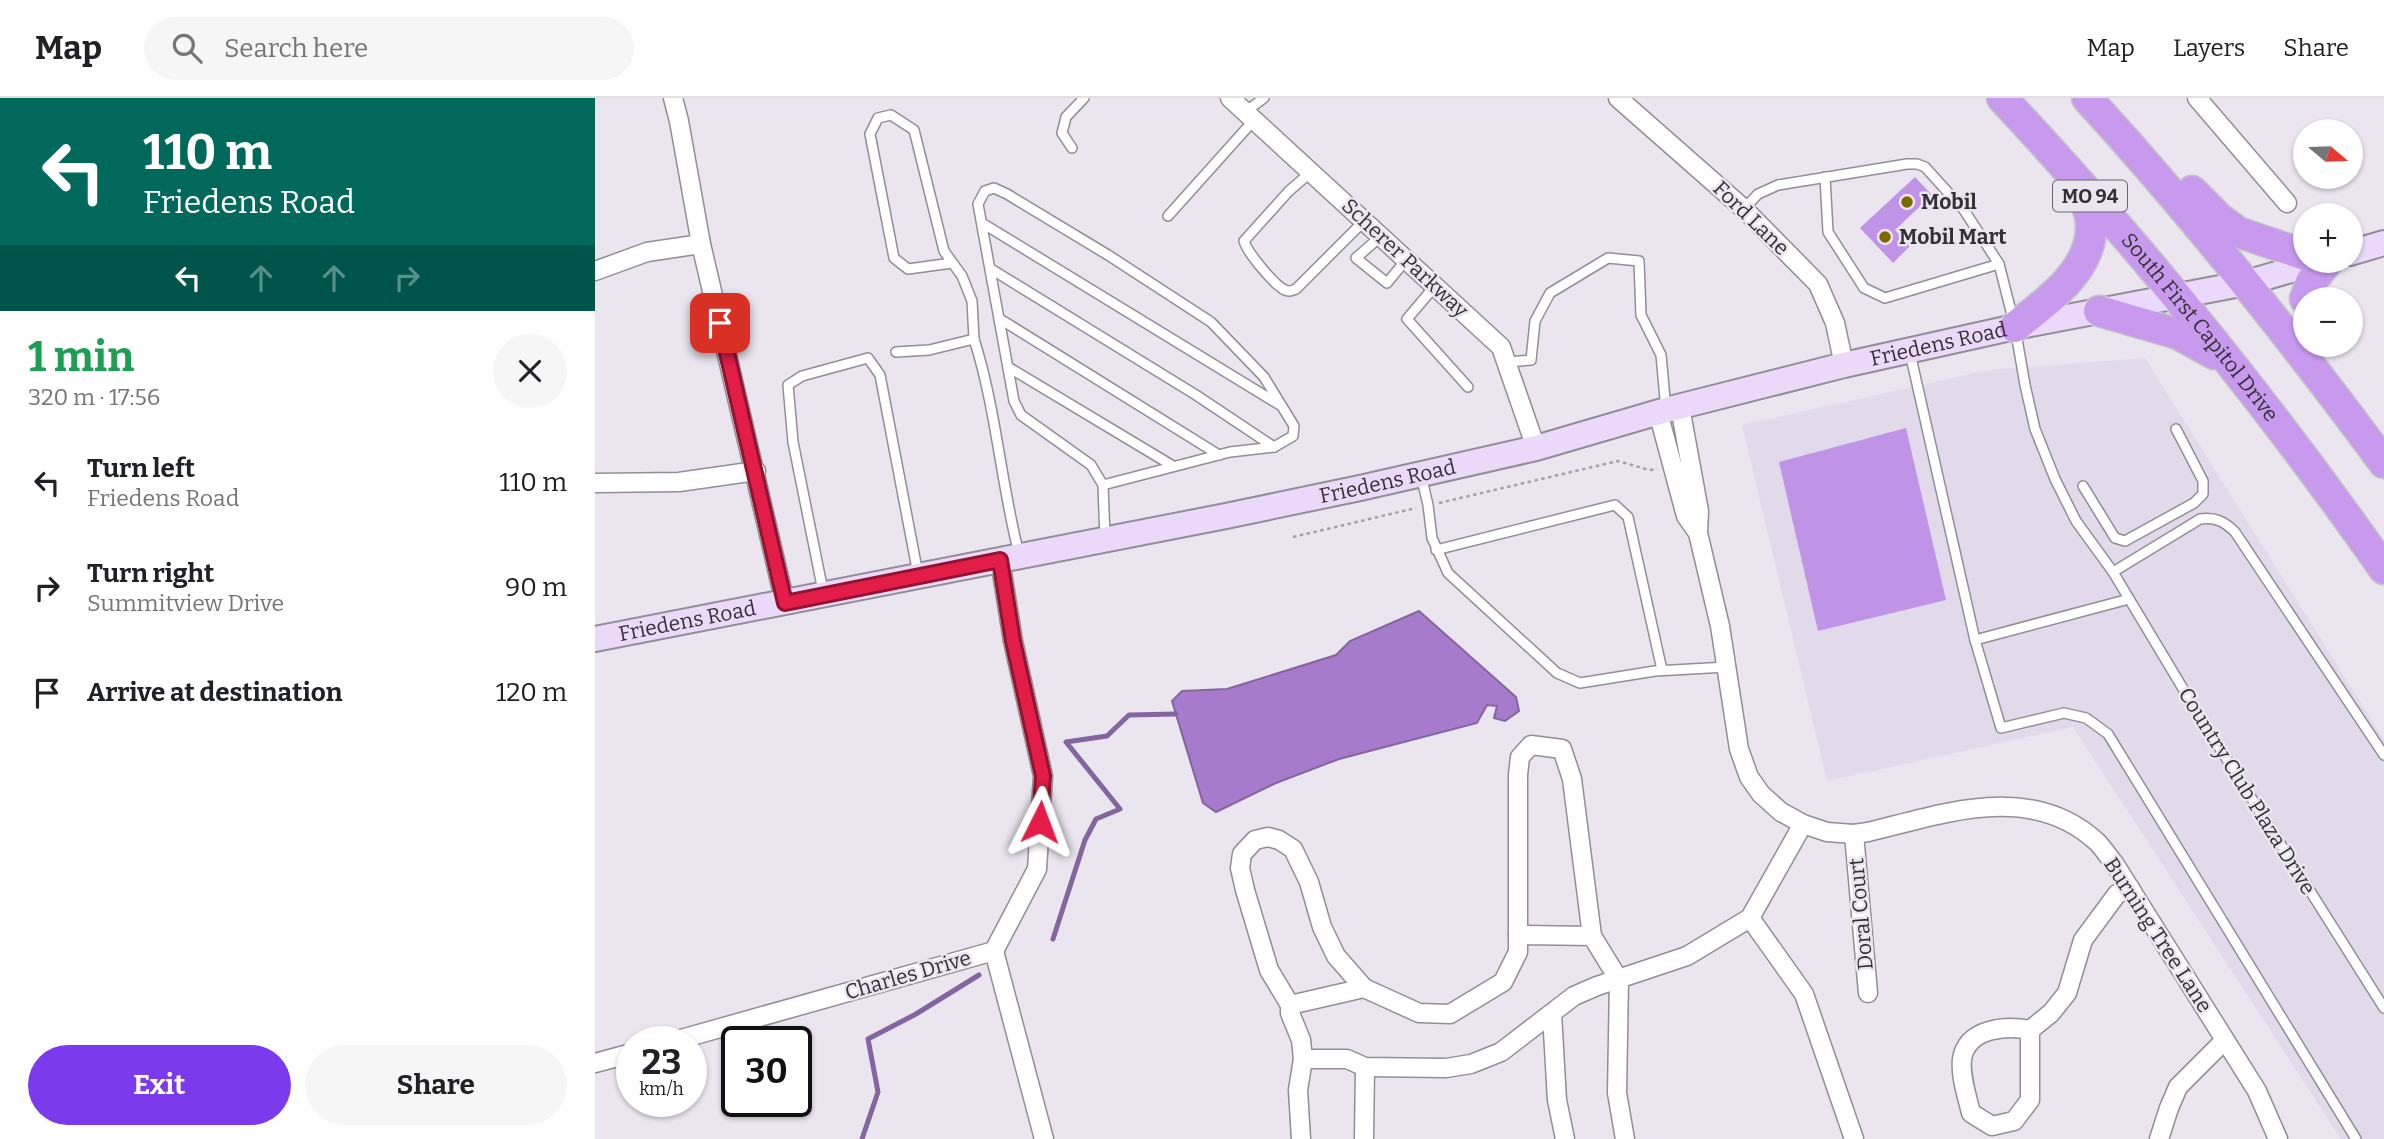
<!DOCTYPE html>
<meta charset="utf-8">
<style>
body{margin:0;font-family:Bitter,serif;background:#f6f6f6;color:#202124;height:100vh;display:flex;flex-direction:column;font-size:26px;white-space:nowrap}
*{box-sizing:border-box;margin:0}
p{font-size:23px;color:#757577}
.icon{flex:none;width:38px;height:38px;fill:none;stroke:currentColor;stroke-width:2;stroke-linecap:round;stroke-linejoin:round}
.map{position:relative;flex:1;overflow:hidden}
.details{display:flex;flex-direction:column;background:#fff;width:595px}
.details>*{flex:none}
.hud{background:#00695c;color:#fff;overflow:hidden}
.needle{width:46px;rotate:109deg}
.tools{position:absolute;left:1698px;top:21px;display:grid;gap:14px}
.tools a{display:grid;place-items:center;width:70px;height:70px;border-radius:50%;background:#fff;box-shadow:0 2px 5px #0004;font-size:35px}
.speed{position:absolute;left:21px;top:928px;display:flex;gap:14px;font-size:35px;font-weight:700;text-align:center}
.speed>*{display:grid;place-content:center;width:91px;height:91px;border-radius:50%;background:#fff;box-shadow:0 2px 5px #0004;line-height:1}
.speed small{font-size:18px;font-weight:400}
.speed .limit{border:4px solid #111;border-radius:10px;background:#fff;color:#111}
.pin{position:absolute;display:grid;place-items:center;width:60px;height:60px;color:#fff;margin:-30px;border-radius:14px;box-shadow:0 4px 10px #0006}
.me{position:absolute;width:77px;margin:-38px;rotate:3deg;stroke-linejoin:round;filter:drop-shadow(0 0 5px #0008)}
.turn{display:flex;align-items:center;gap:24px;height:147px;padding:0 28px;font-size:32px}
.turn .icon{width:91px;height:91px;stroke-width:2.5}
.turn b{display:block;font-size:49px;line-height:60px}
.lanes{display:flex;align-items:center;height:66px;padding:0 28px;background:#0003;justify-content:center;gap:35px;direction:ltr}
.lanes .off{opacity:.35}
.round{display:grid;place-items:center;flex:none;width:74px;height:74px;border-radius:37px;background:#f6f6f6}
.overview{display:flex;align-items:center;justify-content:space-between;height:119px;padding:0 28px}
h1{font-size:42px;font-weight:700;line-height:52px;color:#1e9e55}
.action{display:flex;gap:14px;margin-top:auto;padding:14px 28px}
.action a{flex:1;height:80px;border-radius:42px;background:#7c3aed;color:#fff;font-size:28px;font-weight:700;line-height:80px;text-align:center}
.action a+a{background:#f6f6f6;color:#202124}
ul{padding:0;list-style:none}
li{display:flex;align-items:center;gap:21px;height:105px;padding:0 28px}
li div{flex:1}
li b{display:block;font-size:26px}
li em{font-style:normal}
header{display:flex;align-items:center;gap:42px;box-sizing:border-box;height:98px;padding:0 35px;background:#fff;border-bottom:2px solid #e0e0e0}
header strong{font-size:33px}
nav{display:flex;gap:38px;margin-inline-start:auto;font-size:24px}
.search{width:490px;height:63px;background:#f6f6f6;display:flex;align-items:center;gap:18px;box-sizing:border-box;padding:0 24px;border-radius:38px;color:#757577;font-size:26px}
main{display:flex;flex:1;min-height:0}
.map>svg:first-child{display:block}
</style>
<header>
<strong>Map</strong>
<div class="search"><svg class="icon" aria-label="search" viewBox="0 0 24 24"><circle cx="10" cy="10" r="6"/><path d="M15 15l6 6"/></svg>Search here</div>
<nav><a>Map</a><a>Layers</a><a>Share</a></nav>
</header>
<main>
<section class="details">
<div class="hud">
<div class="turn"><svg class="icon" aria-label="left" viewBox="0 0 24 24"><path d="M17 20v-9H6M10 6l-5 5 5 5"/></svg><div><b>110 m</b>Friedens Road</div></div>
<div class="lanes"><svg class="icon" aria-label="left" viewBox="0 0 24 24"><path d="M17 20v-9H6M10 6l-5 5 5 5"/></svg><svg class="icon off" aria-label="ahead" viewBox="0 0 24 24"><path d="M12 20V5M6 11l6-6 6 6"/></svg><svg class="icon off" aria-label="ahead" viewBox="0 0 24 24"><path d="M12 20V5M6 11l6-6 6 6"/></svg><svg class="icon off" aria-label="right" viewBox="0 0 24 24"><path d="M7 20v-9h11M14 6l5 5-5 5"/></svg></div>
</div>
<div class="overview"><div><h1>1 min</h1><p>320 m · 17:56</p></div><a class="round"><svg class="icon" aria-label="close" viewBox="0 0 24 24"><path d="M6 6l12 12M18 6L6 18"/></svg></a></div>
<ul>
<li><svg class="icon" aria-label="left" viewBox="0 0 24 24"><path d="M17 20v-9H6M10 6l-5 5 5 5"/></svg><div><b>Turn left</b><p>Friedens Road</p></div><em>110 m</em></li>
<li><svg class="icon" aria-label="right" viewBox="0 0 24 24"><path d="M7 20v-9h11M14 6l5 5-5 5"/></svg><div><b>Turn right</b><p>Summitview Drive</p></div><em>90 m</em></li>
<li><svg class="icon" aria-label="arrive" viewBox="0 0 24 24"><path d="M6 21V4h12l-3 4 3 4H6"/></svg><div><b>Arrive at destination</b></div><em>120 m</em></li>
</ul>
<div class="action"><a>Exit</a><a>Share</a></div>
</section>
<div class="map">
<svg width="1789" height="1041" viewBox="0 0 1789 1041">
<rect width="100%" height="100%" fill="#eae5ef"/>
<!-- built -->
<polygon fill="#e2d9ea" points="1550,260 1789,642 1789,1041 1746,1041 1478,629 1232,683 1147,327 1394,272"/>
<!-- water -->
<polygon fill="#a77bcc" stroke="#84659f" stroke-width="2" points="824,513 921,599 924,613 910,623 899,620 902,608 892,607 882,625 744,661 681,685 621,714 608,705 577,603 587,593 632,591 741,557 755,543"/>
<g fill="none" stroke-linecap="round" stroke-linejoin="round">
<!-- stream -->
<g stroke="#84659f" stroke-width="5">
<polyline points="458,841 490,742 501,721 525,711 471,644 512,638 534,617 581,616"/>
<polyline points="267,1041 283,994 273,941 321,916 384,877"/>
</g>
</g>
<!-- building -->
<g fill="#bf93e6">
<polygon points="1320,79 1337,97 1300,132 1315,148 1298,165 1265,130"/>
<polygon points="1311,330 1351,502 1223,533 1184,364"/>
</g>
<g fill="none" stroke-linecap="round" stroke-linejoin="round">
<!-- service casing -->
<g stroke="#928d96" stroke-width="12">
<g id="service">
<polyline points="650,14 669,0"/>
<polyline points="477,50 467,35 471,19 489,0"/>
<path d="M716,74L694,93L649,143C652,154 679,187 690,192C695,194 695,193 701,191L769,123"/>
<polyline points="1230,79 1233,134 1269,190 1290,200 1404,166"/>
<polyline points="1149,111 1163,96 1183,87 1312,66 1322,66 1330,69 1369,112 1404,166 1420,229 1430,287 1440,331 1460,381 1481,423 1518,474 1602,614 1789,910"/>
<polyline points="573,118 659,22"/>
<polyline points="387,125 685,307"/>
<polyline points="786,138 761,160 792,185 811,162"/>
<polyline points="357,165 313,171 299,160 275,36 283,20 296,17 319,32 349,153 367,178 377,203 379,241"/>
<polyline points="396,171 601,297 679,349"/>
<polyline points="840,188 812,221 873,289"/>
<polyline points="405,221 624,357"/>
<path d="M301,254L334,252L379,241C401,310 406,386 424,456"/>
<polyline points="1315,255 1380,542"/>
<polyline points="911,264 936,262 940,223 955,195 1013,160 1044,163 1046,217 1066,257 1071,312"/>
<polyline points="413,269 578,368"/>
<polyline points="826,377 833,407 837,440 853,475 962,575 985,585 1060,573 1132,569"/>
<polyline points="508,387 496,367 426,317 419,303 383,106 390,93 399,90 412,96 513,157 616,224 669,279 699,328 698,338 679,349 635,354 508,387 510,440"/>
<polyline points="1488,388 1520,440 1530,443 1599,405 1608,396 1608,383 1581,331"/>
<polyline points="841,452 1020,407 1033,419 1067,572"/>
<path d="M1518,474L1605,421C1620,419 1629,423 1640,434L1789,657"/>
<polyline points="228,493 198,344 193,287 207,278 273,260 285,277 323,476"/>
<polyline points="1534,501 1380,542 1406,630 1469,615 1491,620 1513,636 1761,1041"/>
</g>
</g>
<!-- minor casing -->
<g stroke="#928d96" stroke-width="21">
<g id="minor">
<polyline points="78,0 84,23 106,146 190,505"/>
<polyline points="635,0 906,249 941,350"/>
<polyline points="1023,0 1149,111 1223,186 1240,225 1249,267"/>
<polyline points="1602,0 1692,105"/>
<polyline points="0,173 52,154 106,146"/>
<path d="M1085,309L1104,413L1103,435L1125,528L1144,651L1154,679L1166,696L1186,714L1208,726L1232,734L1259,736L1273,734C1348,716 1436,683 1502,744C1508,750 1513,758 1519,765L1662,993L1683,1041"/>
<polyline points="1063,314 1091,418 1103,435"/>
<polyline points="0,385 84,384 161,373"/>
<polyline points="1259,736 1273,895"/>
<polyline points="1155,820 1209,896 1259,1041"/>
<polyline points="923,837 923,677 925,659 936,647 967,651 977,681 997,838"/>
<polyline points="399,853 449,1041"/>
<polyline points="769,890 741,858 727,829 714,784 698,751 684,742 673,739 660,742 647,756 645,770 650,792 674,872 695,907 695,915 706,942 708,961 752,961 770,969 851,970 876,966 906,954 979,898 1002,888 1092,858 1155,820 1208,726"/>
<polyline points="695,907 769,890 824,915 855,916 908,884 923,854 923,837 997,838 1024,882 1022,995 1030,1041"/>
<polyline points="957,916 962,1002 970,1041"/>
<path d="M1435,932C1411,927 1372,930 1367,961C1365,978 1372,998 1376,1015L1397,1028L1419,1023L1435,1002V932L1456,915L1472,895L1488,842L1522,796L1535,790"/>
<polyline points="79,943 399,853 442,771 448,678 418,543 405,462"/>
<polyline points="0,965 37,955"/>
<polyline points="706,1041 703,992 708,961"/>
<polyline points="769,1041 770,969"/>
<polyline points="1564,1041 1574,1010 1583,989 1630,942"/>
</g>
</g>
<!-- secondary casing -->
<g stroke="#928d96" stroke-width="28">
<g id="secondary">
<polyline points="1755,155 1789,145"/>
<path id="s1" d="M0,541L631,418L765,390L941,350L1071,312L1249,267L1420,229L1651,185L1727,163"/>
</g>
</g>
<!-- trunk casing -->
<g stroke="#c6c5c6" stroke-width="33">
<g id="trunk">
<path id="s2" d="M1407,0C1545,147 1673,306 1789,471"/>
<path d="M1492,0C1598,116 1696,239 1789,365"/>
<polyline points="1597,93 1624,120 1643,134 1710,157"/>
<polyline points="1710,201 1716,184 1733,163"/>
<polyline points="1504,213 1583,236 1619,256"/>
<path d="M1420,229C1454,201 1504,168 1495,118C1493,109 1488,101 1485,93"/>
</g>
</g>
<!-- path -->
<g stroke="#a4a0a8" stroke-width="2.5" stroke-dasharray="3.5 3.5" stroke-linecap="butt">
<polyline points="844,405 1023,363 1054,372 1062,371"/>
<polyline points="698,439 821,410"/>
</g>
<!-- service -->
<use href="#service" stroke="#fff" stroke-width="9"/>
<!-- minor -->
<use href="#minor" stroke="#fff" stroke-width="18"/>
<!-- secondary -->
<use href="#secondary" stroke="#ebd9f9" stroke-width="24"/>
<!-- trunk -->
<use href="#trunk" stroke="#c89aee" stroke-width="30"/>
</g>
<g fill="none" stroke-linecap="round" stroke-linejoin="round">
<!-- route casing -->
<g stroke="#92132f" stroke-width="18">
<polyline id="route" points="125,225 190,505 405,462 418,543 448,678 445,724"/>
</g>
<!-- route -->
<use href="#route" stroke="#e11d48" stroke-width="12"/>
</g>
<!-- markers -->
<g fill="#7b6a02" stroke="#eae5ef" stroke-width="2.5">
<circle cx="1312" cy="104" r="7"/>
<circle cx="1290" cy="139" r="7"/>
</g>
<g text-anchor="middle" stroke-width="5" stroke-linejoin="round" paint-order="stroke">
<!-- shield labels -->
<rect fill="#eae5ef" stroke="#6a676d" stroke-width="2" x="1458" y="82.5" width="74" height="31" rx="5"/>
<g font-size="19" font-weight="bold" fill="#333135">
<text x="1495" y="105">MO 94</text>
</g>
<!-- poi labels -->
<g font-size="21" font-weight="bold" fill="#333135" stroke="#eae5ef" text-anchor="start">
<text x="1326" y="111">Mobil</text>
<text x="1304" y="146">Mobil Mart</text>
</g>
<!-- street labels -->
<g font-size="21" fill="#333135" stroke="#eae5ef">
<text transform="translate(1156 120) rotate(44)" y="7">Ford Lane</text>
<text transform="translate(810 160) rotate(43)" y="7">Scherer Parkway</text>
<text dy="7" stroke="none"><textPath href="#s2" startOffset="303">South First Capitol Drive</textPath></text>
<text dy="7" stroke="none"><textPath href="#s1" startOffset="1376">Friedens Road</textPath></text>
<text dy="7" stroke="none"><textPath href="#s1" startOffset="808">Friedens Road</textPath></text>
<text dy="7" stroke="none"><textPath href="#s1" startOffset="94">Friedens Road</textPath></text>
<text transform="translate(1652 693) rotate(58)" y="7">Country Club Plaza Drive</text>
<text transform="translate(1266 816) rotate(-95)" y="7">Doral Court</text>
<text transform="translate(1563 837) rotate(57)" y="7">Burning Tree Lane</text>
<text transform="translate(313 877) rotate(-16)" y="7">Charles Drive</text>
</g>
</g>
</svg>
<div class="tools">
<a><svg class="needle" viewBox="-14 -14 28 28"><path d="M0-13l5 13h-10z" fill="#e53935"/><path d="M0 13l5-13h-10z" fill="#757577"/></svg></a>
<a>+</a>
<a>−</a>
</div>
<div class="speed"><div>23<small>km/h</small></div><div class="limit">30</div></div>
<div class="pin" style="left:125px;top:225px;background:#d93025"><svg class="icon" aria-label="arrive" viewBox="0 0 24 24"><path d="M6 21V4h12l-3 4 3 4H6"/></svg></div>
<svg class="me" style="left:445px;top:724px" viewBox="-20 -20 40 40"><path d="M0-17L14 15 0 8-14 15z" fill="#e11d48" stroke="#fff" stroke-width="4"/></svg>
</div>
</main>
